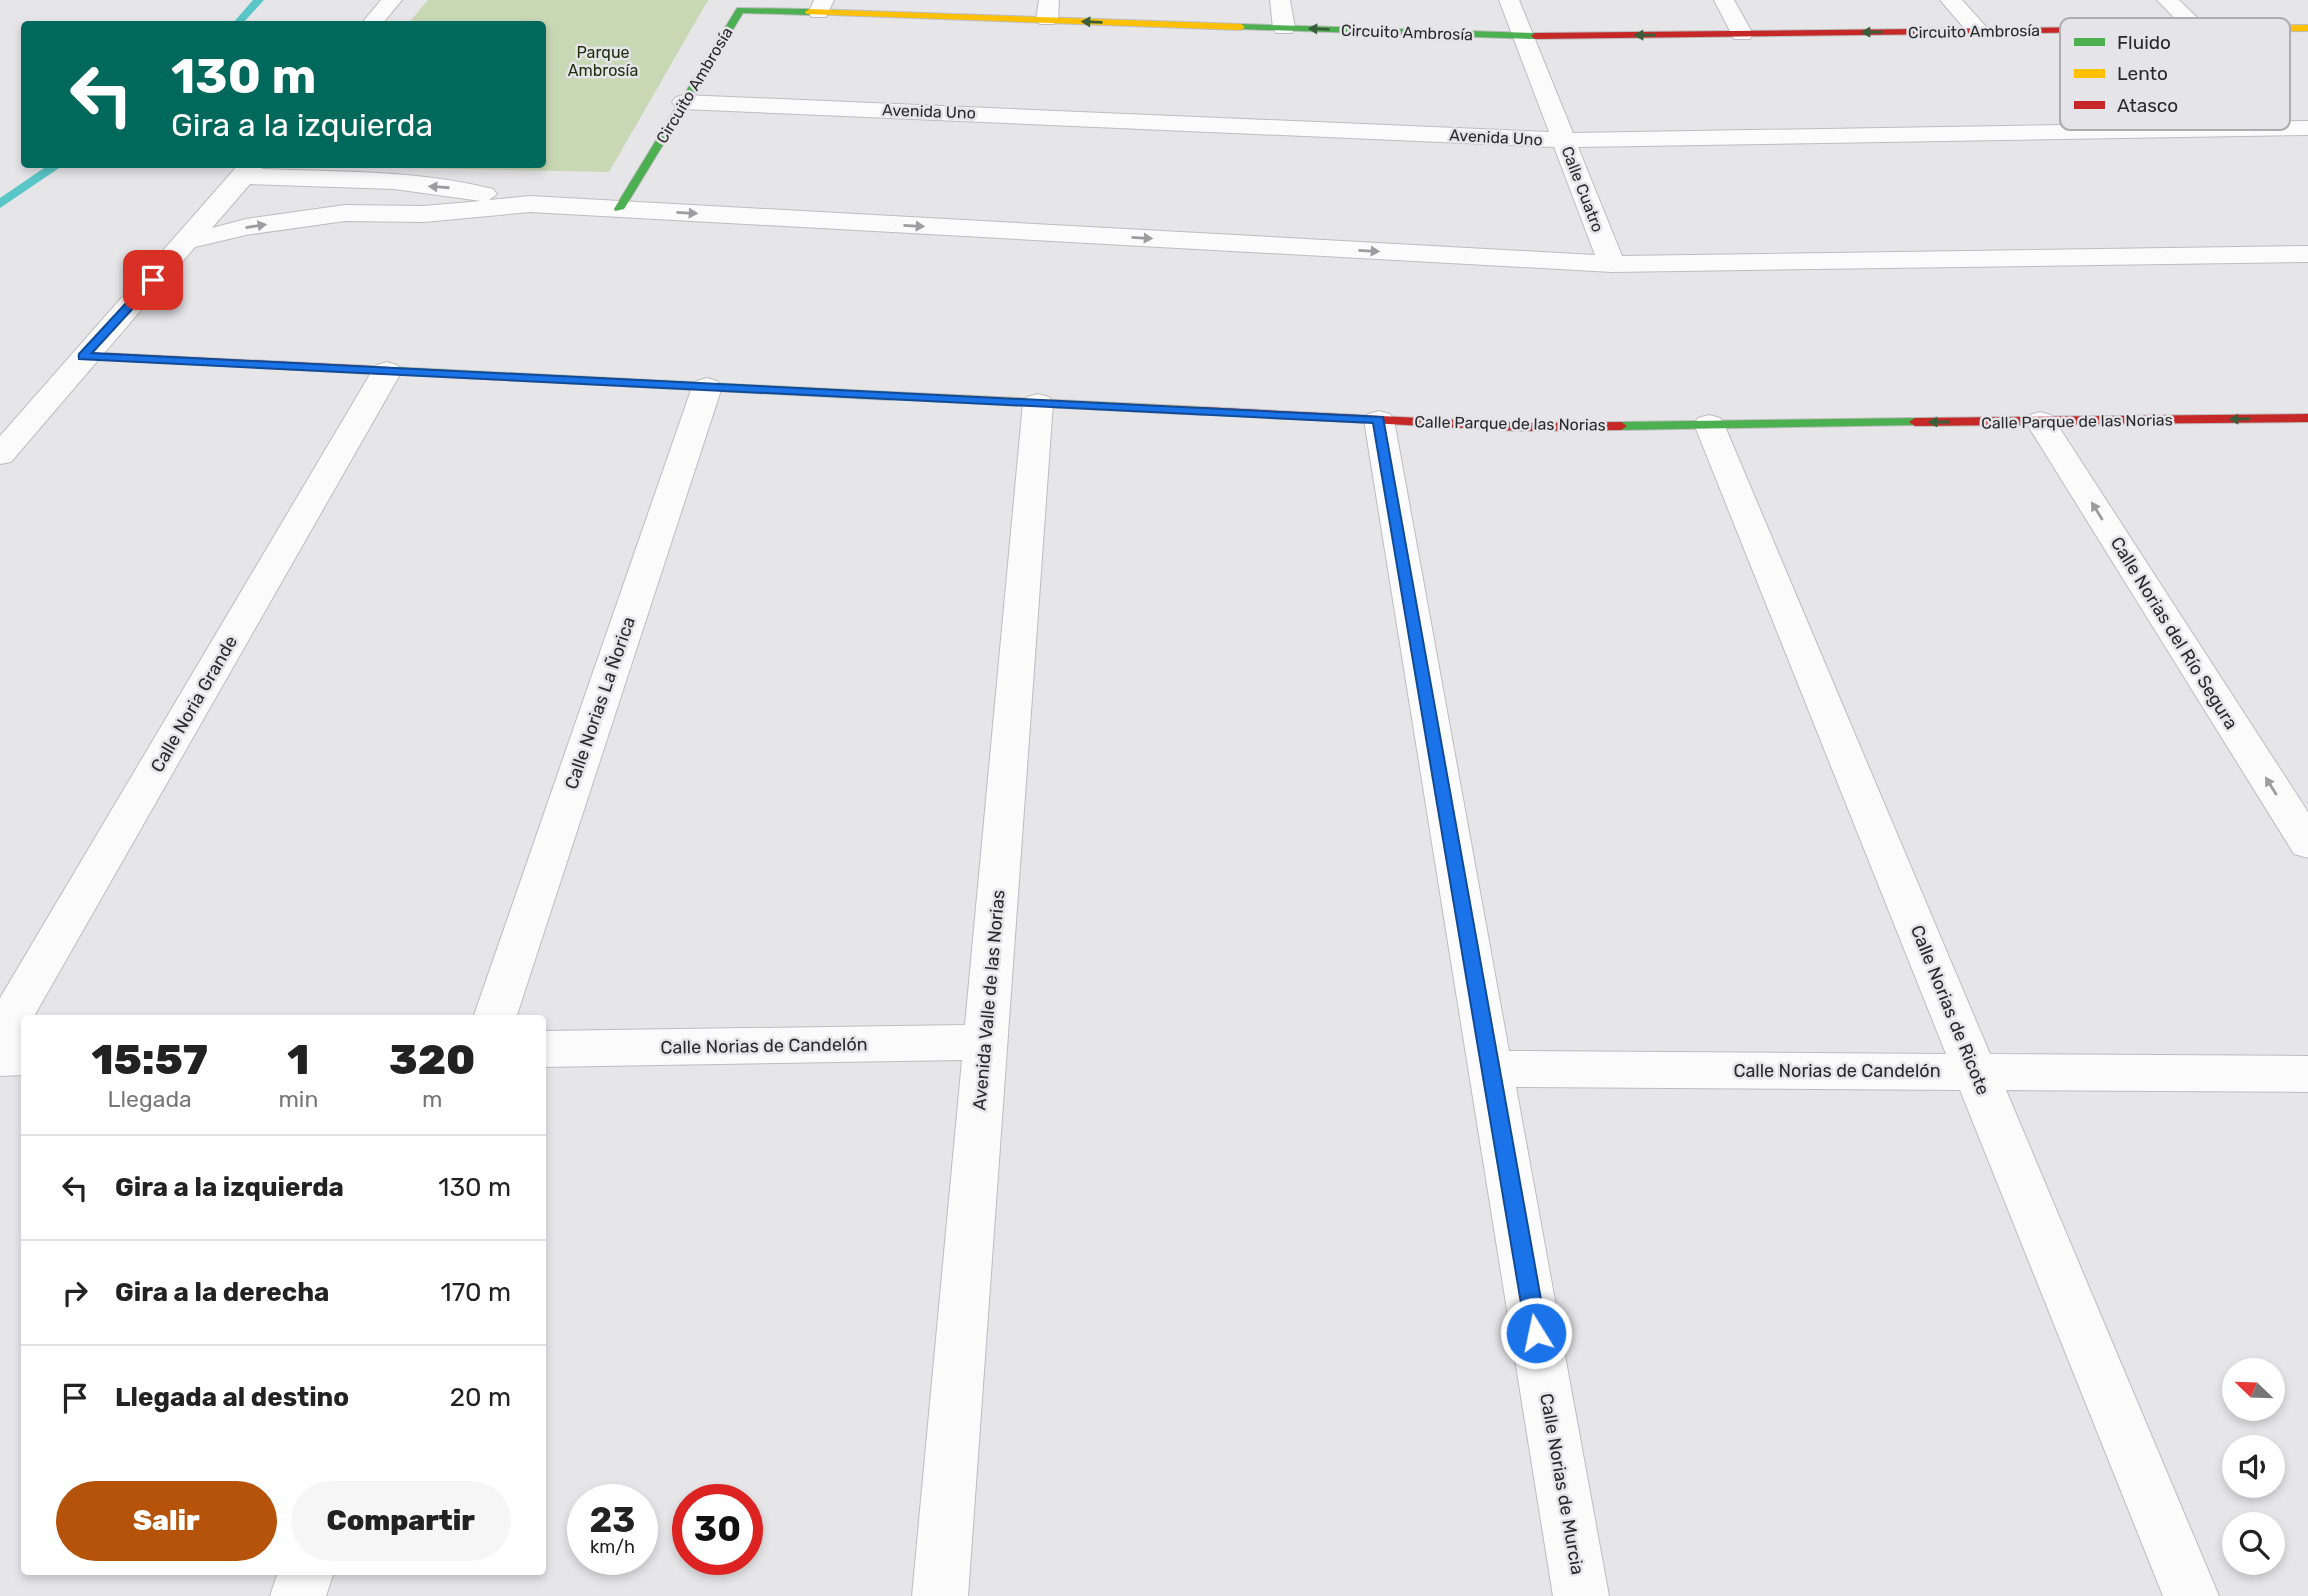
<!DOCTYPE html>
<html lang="es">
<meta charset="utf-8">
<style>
body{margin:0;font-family:Rubik,sans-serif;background:#f6f6f6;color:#222;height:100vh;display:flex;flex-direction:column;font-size:26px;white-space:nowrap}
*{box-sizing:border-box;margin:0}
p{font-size:23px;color:#767676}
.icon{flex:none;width:38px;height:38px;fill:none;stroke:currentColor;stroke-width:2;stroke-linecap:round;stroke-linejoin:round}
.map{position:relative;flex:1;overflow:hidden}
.side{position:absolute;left:21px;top:1015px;width:525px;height:560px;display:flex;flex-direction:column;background:#fff;border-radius:7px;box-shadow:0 4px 10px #0003}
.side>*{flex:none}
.top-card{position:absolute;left:21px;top:21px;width:525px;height:147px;border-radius:7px;box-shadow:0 4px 10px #0003;background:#00695c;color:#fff;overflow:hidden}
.needle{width:46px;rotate:293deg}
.buttons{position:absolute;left:2222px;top:1358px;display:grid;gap:14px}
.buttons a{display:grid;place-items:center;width:63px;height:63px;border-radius:50%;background:#fff;box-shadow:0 4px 10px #0003;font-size:35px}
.speed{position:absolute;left:567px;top:1484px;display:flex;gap:14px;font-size:35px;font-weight:700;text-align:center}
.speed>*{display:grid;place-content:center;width:91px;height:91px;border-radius:50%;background:#fff;box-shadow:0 4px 10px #0003;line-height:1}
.speed small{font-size:18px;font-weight:400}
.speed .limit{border:10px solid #d22;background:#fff;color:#111}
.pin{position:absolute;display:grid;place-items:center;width:60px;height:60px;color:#fff;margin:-30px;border-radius:14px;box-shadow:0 4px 10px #0006}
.me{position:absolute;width:77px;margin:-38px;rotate:350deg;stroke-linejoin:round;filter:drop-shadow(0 0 5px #0008)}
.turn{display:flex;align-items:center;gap:24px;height:147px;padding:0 35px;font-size:32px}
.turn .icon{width:91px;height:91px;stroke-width:2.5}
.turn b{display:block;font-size:49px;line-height:60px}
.eta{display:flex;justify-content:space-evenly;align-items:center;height:119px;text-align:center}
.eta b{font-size:42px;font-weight:800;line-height:49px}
.action{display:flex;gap:14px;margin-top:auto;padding:14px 35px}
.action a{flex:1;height:80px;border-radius:42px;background:#b45309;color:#fff;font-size:28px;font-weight:800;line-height:80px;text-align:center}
.action a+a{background:#f6f6f6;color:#222}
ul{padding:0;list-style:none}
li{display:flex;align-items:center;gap:21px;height:105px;padding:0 35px;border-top:2px solid #e0e0e0}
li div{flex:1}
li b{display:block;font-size:26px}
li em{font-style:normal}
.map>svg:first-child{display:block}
</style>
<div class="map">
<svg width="2308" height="1596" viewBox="0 0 2308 1596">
<rect width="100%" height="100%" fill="#e6e5e8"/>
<!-- green -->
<polygon fill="#c8d7b4" points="428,0 708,0 609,172 293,166 542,164 542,24 408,24"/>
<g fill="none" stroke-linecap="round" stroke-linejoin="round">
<!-- stream -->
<g fill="#59c6c7" fill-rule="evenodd">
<polygon points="253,0 264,0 242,24 232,24"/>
<polygon points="50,164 65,164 0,208 0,198"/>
</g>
<!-- street casing -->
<g stroke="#bdbdbf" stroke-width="2">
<g id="street">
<polygon points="381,0 402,0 382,24 361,24"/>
<polygon points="814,0 834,0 826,17 812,17 808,13"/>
<polygon points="1039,0 1059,0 1058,20 1054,24 1040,24 1036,20"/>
<polygon points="1270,0 1290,0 1295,28 1292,33 1276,33 1273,28"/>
<path d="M1499,0H1519L1573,133L2308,121V135L1578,147L1622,256L2308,246V262L1612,272L530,212L424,222L345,221L246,235L195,247L11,462L0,464V436L239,164H265L262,169C339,172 417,170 493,189L497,194L489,200L530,196L1595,255L1554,147L684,109L676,107L672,102L676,97L684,95L1549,132ZM250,184L394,189L481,201L424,206L345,205L246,219L212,228Z"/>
<polygon points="1714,0 1734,0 1753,34 1750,39 1734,39"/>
<polygon points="1940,0 1962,0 1990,31 1987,36 1971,36"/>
<polygon points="2157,0 2179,0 2209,29 2206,34 2190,34"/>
<polygon points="387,362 397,365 402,371 33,1018 24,1018 24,1033 21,1039 24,1039 24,1075 0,1076 0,998 372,371 377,365"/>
<polygon points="707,378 717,381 722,387 516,1018 473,1018 692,387 697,381"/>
<polygon points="1038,394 1049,397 1053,403 968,1596 912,1596 962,1060 542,1067 542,1031 965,1025 1023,403 1027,397"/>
<polygon points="1379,411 1390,414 1394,420 1509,1051 1946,1054 1694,424 1698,418 1709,415 1720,418 1724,424 1990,1054 2308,1056 2308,1092 2006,1090 2219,1596 2163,1596 1960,1090 1516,1087 1609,1596 1553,1596 1364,420 1368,414"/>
<polygon points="2040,412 2051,415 2055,421 2308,812 2308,858 2294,854 2025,421 2029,415"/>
<polygon points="278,1572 334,1572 326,1596 270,1596"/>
</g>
</g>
<!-- fast casing -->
<g stroke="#bdbdbf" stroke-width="2">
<g id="fast">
<polygon points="737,8 809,9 813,12 809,15 743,13 624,209 615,211 614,209"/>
<polygon points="1241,24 1535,33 1539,36 1535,39 1238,29 1238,25"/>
<polygon points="391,367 891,392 897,396 891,400 387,374 385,371"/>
<polygon points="1915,418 1919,419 1919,425 1621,430 1615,426 1621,422"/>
</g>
</g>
<!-- slow casing -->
<g stroke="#bdbdbf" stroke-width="2">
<g id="slow">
<polygon points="809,9 1241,24 1245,27 1241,30 806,14 805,12"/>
<polygon points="2308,25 2308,31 2115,33 2111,30 2115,27"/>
<polygon points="891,392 1203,407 1209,411 1203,415 887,399 887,393"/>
</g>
</g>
<!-- jam casing -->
<g stroke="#bdbdbf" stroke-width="2">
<g id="jam">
<polygon points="2115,27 2118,28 2118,32 1535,39 1531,36 1535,33"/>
<polygon points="83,352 391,367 397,371 391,375 79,358 77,356"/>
<polygon points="1203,407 1520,423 1621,422 1627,426 1621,430 1520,431 1199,414 1199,408"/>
<polygon points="2308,414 2308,422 1915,426 1909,422 1915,418"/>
</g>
</g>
<!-- street -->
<use href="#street" fill="#fbfbfc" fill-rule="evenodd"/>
<!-- fast -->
<use href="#fast" fill="#4caf50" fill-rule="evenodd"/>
<!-- slow -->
<use href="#slow" fill="#ffc107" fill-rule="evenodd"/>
<!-- jam -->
<use href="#jam" fill="#c62828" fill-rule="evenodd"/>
</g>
<!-- one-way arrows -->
<defs><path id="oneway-solid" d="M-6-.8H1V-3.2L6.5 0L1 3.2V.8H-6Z" transform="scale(1.75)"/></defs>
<g fill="#385f3a">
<use href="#oneway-solid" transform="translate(1092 22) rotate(-178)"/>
<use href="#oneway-solid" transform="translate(1319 29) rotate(-178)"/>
<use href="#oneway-solid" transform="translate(1872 32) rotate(179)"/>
<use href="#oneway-solid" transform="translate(1645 35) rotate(179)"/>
<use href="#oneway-solid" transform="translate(2240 419) rotate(179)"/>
<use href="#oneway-solid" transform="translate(1939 422) rotate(180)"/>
</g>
<g fill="#9d9c9e">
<use href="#oneway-solid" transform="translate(439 187) rotate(-176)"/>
<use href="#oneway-solid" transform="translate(687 213) rotate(3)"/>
<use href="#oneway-solid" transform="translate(256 226) rotate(-9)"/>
<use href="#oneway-solid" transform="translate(914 226) rotate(3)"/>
<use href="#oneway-solid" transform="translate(1142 238) rotate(3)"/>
<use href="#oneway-solid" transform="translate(1369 251) rotate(3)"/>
<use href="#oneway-solid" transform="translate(2097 511) rotate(-122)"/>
<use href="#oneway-solid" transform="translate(2271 786) rotate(-122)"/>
</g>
<!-- route -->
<polygon fill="#1a73e8" stroke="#114b97" stroke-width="2" points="149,278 159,280 92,353 1383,417 1547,1333 1544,1339 1536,1342 1529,1339 1526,1333 1373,423 79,359 79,354"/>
<g text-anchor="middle" stroke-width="5" stroke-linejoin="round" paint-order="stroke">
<!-- far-street labels -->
<g font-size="16" fill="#2a292b" stroke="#e5e4e9">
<text transform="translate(1974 31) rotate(-1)" y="6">Circuito Ambrosía</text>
<text transform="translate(1407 32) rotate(2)" y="6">Circuito Ambrosía</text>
<text transform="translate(694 85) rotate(-59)" y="6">Circuito Ambrosía</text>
<text transform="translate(929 111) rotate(2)" y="6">Avenida Uno</text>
<text transform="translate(1496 137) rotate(3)" y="6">Avenida Uno</text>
<text transform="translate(1583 189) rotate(69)" y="6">Calle Cuatro</text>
<text transform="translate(2077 421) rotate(-1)" y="6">Calle Parque de las Norias</text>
<text transform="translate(1510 423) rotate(1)" y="6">Calle Parque de las Norias</text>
</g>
<!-- far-park labels -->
<g font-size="16" fill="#23300d" stroke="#e5e4e9">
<text x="603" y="58">Parque<tspan x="603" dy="18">Ambrosía</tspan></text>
</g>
<!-- street labels -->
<g font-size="18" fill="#2a292b" stroke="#e5e4e9">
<text transform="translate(2174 633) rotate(58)" y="6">Calle Norias del Río Segura</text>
<text transform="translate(600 703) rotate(-71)" y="6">Calle Norias La Ñorica</text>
<text transform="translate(194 704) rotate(-60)" y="6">Calle Noria Grande</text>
<text transform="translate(989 1000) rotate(-85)" y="6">Avenida Valle de las Norias</text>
<text transform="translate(1950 1010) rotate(68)" y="6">Calle Norias de Ricote</text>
<text transform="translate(764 1046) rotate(-1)" y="6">Calle Norias de Candelón</text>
<text x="1837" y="1077">Calle Norias de Candelón</text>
<text transform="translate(1562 1484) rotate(80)" y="6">Calle Norias de Murcia</text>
</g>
</g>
<!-- legend -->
<rect x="2060" y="18" width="230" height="112" rx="10" fill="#e5e4e9" stroke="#adacb0" stroke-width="2"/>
<rect x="2074" y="38" width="31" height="8" fill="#4caf50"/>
<rect x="2074" y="69" width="31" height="9" fill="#ffc107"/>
<rect x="2074" y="101" width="31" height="8" fill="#c62828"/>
<g font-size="19" fill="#2a292b">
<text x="2117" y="49">Fluido</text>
<text x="2117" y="80">Lento</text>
<text x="2117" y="112">Atasco</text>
</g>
</svg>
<div class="buttons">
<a><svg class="needle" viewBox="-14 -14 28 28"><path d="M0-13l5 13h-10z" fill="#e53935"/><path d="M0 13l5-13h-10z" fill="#767676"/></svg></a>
<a><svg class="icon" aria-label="sound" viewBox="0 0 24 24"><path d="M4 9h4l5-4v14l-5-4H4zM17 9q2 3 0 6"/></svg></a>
<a><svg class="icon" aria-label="search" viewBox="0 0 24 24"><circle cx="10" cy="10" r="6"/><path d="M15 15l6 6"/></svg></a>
</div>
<div class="speed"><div>23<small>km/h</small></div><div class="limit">30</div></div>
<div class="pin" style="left:153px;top:280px;background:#d93025"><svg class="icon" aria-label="arrive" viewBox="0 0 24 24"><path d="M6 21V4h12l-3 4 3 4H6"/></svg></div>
<svg class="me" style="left:1536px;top:1333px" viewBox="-20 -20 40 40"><circle r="17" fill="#1a73e8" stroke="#fff" stroke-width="3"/><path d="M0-11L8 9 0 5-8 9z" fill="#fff"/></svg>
<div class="top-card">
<div class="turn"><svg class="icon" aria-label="left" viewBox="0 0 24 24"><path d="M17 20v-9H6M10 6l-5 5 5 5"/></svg><div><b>130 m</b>Gira a la izquierda</div></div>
</div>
<section class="side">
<div class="eta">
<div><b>15:57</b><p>Llegada</p></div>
<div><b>1</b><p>min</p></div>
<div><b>320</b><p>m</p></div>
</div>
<ul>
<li><svg class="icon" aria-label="left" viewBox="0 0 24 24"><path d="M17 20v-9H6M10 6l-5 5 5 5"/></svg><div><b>Gira a la izquierda</b></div><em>130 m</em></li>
<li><svg class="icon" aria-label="right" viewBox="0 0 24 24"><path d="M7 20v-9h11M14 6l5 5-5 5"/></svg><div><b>Gira a la derecha</b></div><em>170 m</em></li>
<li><svg class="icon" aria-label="arrive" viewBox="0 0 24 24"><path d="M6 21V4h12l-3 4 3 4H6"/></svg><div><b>Llegada al destino</b></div><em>20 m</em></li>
</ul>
<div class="action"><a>Salir</a><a>Compartir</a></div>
</section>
</div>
